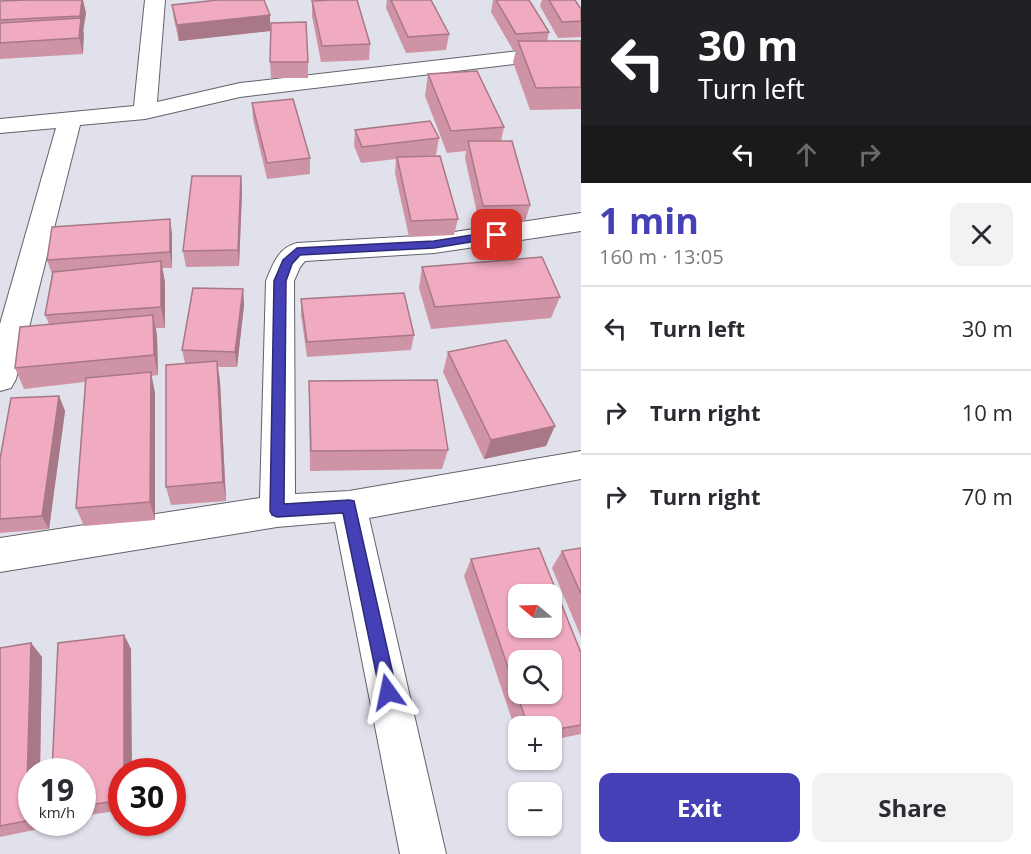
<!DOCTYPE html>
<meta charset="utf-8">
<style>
body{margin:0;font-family:"Open Sans",sans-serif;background:#f2f2f3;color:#2b2b33;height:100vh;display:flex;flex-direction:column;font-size:22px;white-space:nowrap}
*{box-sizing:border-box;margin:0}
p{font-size:20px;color:#7c7c81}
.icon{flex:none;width:33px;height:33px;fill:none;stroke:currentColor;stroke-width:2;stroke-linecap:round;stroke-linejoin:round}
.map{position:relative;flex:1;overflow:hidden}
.details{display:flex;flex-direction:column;background:#fff;width:450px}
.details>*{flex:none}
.guide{background:#202124;color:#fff;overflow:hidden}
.needle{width:39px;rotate:289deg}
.controls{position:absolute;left:508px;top:584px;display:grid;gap:12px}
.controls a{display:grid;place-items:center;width:54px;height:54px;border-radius:12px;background:#fff;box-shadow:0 2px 4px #0004;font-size:30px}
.speed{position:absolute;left:18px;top:758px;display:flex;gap:12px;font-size:30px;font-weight:700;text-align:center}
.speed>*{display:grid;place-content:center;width:78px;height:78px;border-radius:50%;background:#fff;box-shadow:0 2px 4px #0004;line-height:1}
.speed small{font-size:15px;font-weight:400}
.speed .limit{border:9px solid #d22;background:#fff;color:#111}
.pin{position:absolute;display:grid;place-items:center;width:51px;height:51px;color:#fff;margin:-26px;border-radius:12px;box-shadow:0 3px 9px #0006}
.me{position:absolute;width:66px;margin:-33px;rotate:348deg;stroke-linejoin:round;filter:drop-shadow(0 0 4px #0008)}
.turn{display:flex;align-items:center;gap:21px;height:126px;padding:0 18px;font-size:27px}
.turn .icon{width:78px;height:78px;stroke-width:2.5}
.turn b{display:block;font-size:42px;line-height:51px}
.lanes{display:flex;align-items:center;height:57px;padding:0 18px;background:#0003;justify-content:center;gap:30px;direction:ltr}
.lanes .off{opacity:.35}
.round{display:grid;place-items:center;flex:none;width:63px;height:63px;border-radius:12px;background:#f2f2f3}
.headline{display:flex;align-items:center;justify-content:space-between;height:102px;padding:0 18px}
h1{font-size:36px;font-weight:700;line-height:45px;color:#4540b6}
.cta{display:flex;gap:12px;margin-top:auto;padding:12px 18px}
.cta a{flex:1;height:69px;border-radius:12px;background:#4540b6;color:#fff;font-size:24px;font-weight:700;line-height:69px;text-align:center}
.cta a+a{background:#f2f2f3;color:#2b2b33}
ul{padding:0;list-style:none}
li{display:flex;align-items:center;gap:18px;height:84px;padding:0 18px;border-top:2px solid #e1e1e2}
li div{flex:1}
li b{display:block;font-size:22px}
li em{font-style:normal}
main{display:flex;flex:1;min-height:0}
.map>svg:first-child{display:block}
</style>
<main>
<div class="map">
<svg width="581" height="854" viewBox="0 0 581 854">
<rect width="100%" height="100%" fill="#e0e1eb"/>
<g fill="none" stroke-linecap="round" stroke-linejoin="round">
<!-- minor casing -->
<g stroke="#61636b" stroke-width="2">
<g id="minor">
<polygon points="145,0 165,0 157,102 240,83 581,44 581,56 240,97 145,119 80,125 16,379 11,388 0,391 0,324 56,128 0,133 0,119 134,106"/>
<path d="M581,213V231L434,253L305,261L300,267L294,281L295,494L349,491L581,451V479L369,518L446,854H400L335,522L277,527L0,572V538L260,498L266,281C273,264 278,248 297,243L434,235Z"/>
</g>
</g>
<!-- minor -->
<use href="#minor" fill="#fff" fill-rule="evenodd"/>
</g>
<!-- wall -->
<g fill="#ce93a5">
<polygon points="387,0 431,0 449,34 446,50 406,53 386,8"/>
<polygon points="493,0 529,0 549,32 547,41 581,41 581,109 530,110 513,62 516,50 513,50 491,12"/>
<polygon points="542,0 575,0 581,9 581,37 558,38 540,6"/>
<polygon points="0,1 86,13 83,31 83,54 0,59"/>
<polygon points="312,1 370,44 369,60 321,62 312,16"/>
<polygon points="172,5 270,15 270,31 179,41 174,20"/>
<polygon points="270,62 308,62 308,78 271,78"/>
<polygon points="428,74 504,127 501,141 530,205 525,222 479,222 465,158 466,151 447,153 425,96"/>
<polygon points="252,103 310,158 310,174 267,179 253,119"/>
<polygon points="355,130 439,138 436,155 418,157 458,219 454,235 409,237 395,173 396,159 361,163 354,146"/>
<polygon points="241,176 242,192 239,266 186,267 183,251"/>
<polygon points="170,219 172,235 172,268 162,268 165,282 165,328 156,328 157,336 158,375 151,376 155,393 155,520 84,526 76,508 85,382 24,389 15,368 49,324 45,315 52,274 47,260"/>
<polygon points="422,267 560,297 551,318 431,329 419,288"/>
<polygon points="243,289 244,305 237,367 218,367 220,382 226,501 171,505 166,487 185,363 182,350"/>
<polygon points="301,299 414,335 411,350 307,357 301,315"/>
<polygon points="448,352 546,446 484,459 443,372"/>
<polygon points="309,381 448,450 442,469 310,471 309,401"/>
<polygon points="59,396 65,411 49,529 0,533 0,459"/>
<polygon points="581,548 581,637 552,568 562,551"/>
<polygon points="471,559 581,653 581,734 552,740 552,726 519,726 519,741 464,576"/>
<polygon points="124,635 131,649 122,771 122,810 82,816 82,771"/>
<polygon points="31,643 42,657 40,771 32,771 39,829 0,837 0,648"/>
</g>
<!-- shaded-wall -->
<g fill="#a87886">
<polygon points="82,0 83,0 86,13 83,31 80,16"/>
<polygon points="270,15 270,31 179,41 177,25"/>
<polygon points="81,18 84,34 83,54 79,38"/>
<polygon points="241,176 242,192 239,266 238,250"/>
<polygon points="170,219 172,235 172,268 170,252"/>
<polygon points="161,261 165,282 165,328 161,307"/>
<polygon points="243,289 244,305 237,367 235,352"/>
<polygon points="153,315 157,336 158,375 154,355"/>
<polygon points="217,361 220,382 226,501 223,482"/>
<polygon points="151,372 155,393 155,520 150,502"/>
<polygon points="59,396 65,411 49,529 42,516"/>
<polygon points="555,426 546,446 484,459 491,440"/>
<polygon points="124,635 131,649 132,771 124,771"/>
<polygon points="31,643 42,657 40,771 32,771 32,822 39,822 39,829 26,821"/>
</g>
<!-- building -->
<g fill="#f0abc0" stroke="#a87886" stroke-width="1.5" fill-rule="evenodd">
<polygon points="27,0 82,0 80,16 0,20 0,1"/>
<polygon points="218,0 264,0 270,15 177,25 172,5"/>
<polygon points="332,0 357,0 370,44 322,46 312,1"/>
<polygon points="391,0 431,0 449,34 408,37"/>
<polygon points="496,0 529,0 549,32 516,34"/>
<polygon points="549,0 575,0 581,9 581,21 562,22"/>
<polygon points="81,18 79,38 0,43 0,23"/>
<polygon points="306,22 308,62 270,62 271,23"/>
<polygon points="518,41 581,41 581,87 536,88"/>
<polygon points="477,71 504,127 451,131 428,74"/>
<polygon points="293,99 310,158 267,163 252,103"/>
<polygon points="430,121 439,138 362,147 355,130"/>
<polygon points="468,141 512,141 530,205 483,206"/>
<polygon points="440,156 458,219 411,221 397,157"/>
<polygon points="192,176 241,176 238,250 183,251"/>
<polygon points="170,219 170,252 47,260 52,227"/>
<polygon points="542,257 560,297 435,307 422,267"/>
<polygon points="161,261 161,307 45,315 53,272"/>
<polygon points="193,288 243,289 235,352 182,350"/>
<polygon points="404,293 414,335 307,342 301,299"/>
<polygon points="153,315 154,355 15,368 20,327"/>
<polygon points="506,340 555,426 491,440 448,352"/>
<polygon points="217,361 223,482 166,487 166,365"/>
<polygon points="151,372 150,502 76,508 86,378"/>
<polygon points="437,380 448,450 311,451 309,381"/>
<polygon points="59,396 42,516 0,519 0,459 11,398"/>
<path d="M539,548L581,653V725L552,730V726H528L471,559ZM519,594H552V627H519ZM519,660H552V693H519Z"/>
<polygon points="581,548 581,594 562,551"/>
<polygon points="124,635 124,771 122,771 122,800 82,806 82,771 52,771 58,643"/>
<polygon points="31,643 26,821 0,826 0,648"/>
</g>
<!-- route -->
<polygon fill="#4540b6" stroke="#2d2a76" stroke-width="1.5" points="497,231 501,232 501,237 434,248 300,255 292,264 286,281 284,504 349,500 354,501 397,692 394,698 388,700 382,698 380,692 343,513 277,517 272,515 270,511 274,281 283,260 297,248 434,241"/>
</svg>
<div class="controls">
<a><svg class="needle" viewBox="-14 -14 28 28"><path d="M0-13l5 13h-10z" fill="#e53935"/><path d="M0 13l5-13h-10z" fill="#7c7c81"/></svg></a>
<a><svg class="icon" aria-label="search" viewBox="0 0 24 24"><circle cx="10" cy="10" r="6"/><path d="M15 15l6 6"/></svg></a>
<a>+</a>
<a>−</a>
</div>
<div class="speed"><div>19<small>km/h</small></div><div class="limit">30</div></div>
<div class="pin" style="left:497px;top:235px;background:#d93025"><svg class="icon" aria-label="arrive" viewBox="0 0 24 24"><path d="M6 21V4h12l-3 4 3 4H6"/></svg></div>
<svg class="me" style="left:388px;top:692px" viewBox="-20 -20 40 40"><path d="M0-17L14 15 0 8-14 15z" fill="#4540b6" stroke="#fff" stroke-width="4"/></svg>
</div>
<section class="details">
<div class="guide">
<div class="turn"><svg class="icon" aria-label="left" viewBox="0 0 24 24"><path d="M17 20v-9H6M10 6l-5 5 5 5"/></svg><div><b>30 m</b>Turn left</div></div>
<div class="lanes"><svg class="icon" aria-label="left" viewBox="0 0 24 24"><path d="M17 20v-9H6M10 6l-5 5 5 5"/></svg><svg class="icon off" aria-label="ahead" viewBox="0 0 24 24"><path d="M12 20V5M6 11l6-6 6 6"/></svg><svg class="icon off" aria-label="right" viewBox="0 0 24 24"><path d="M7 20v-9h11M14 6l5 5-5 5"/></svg></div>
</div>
<div class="headline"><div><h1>1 min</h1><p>160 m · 13:05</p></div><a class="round"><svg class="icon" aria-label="close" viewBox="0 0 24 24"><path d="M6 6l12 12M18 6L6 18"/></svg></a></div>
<ul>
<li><svg class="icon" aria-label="left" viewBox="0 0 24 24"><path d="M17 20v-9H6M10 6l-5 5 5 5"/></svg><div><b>Turn left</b></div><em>30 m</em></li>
<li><svg class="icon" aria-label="right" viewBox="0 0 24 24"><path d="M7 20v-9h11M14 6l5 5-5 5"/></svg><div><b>Turn right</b></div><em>10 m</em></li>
<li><svg class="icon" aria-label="right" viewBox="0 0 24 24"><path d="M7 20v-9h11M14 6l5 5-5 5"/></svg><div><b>Turn right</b></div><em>70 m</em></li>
</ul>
<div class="cta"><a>Exit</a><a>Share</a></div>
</section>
</main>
